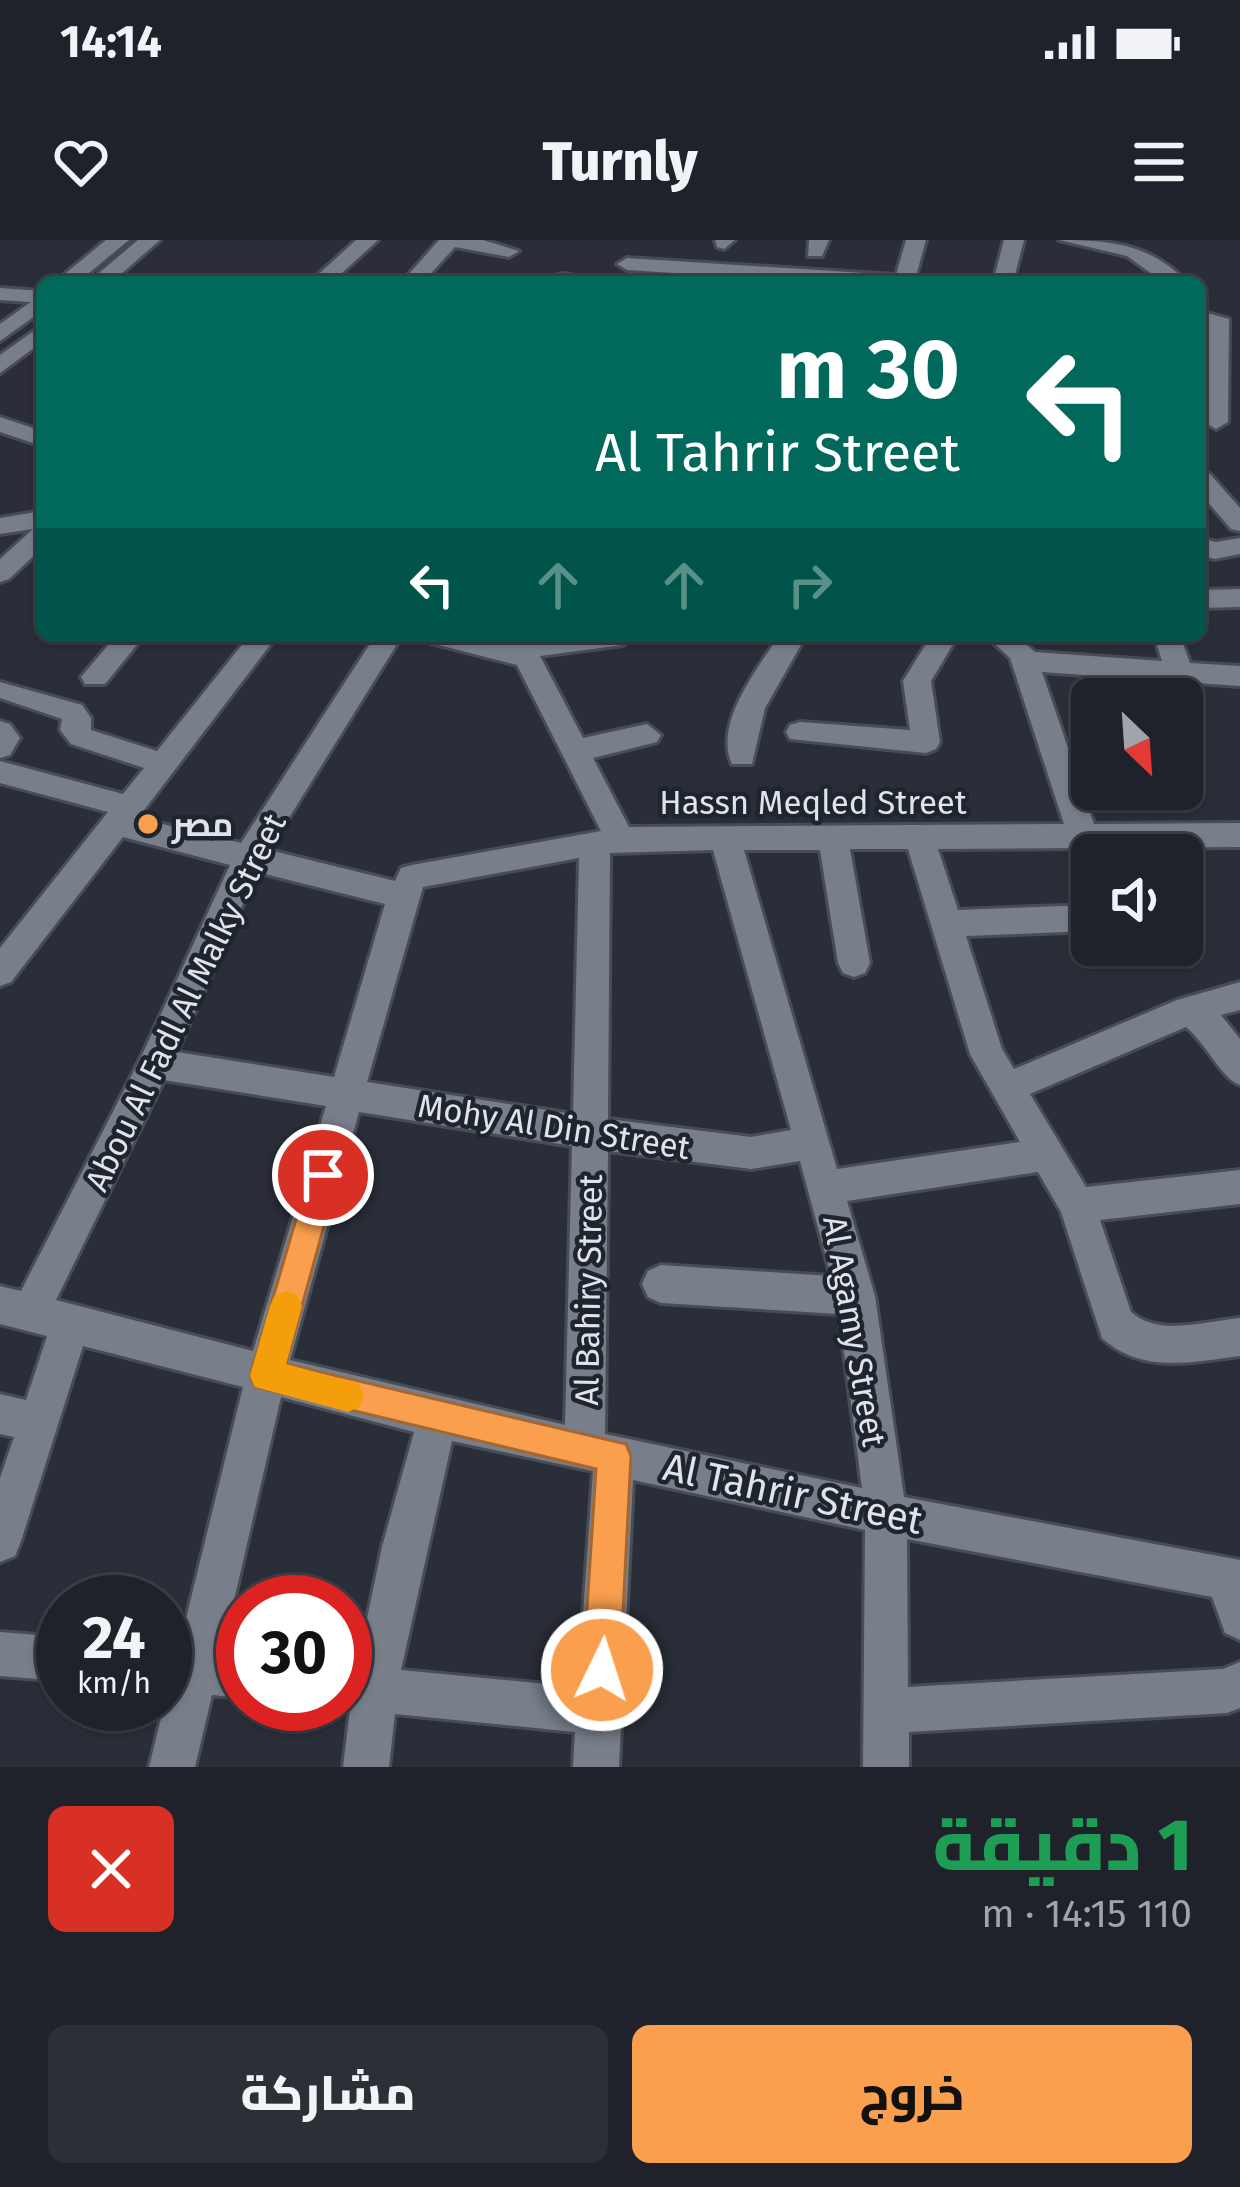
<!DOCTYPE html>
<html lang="ar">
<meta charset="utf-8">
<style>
body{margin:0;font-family:"Fira Sans",Cairo,sans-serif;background:#2c2f36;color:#f1f3f6;direction:rtl;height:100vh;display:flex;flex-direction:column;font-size:45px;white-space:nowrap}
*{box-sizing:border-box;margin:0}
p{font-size:39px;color:#a1a4a8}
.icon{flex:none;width:66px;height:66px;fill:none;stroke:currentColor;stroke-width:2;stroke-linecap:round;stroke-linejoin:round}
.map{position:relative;height:1527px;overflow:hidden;direction:ltr}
.drawer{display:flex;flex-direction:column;background:#1f222a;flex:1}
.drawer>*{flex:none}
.hud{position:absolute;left:36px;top:36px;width:1170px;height:366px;border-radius:18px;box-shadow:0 3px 9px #0004,0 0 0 3px #3c3f47;direction:rtl;background:#00695c;color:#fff;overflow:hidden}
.needle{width:78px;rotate:155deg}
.controls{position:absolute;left:1071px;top:438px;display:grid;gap:24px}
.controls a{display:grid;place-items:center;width:132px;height:132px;border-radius:18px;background:#1f222a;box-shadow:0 3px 9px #0004,0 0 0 3px #3c3f47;font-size:60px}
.speed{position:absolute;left:36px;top:1335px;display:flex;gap:24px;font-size:60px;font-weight:700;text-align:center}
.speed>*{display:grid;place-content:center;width:156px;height:156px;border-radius:50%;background:#1f222a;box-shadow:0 3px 9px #0004,0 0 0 3px #3c3f47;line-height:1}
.speed small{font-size:30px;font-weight:400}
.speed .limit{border:18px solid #d22;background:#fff;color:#111}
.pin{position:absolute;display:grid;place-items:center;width:102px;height:102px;color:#fff;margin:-51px;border:6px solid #fff;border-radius:50%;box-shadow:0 3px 12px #0007}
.me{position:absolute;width:132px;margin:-66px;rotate:4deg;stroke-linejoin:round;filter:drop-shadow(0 0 9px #0008)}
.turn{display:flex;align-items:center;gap:42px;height:252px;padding:0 48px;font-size:54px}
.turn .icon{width:156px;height:156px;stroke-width:2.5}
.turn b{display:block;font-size:84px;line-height:102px}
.lanes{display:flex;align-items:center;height:114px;padding:0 48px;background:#0003;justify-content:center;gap:60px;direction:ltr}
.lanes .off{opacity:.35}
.round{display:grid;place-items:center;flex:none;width:126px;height:126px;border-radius:18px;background:#2c2f36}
.head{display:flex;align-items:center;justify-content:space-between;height:204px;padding:0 48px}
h1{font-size:72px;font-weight:800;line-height:90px;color:#1e9e55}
.action{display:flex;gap:24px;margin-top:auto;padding:24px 48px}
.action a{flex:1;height:138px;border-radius:18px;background:#fa9f4e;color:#111;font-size:48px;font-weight:800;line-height:138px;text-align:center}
.action a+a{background:#2c2f36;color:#f1f3f6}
.status{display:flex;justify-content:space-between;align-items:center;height:84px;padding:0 60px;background:#1f222a;direction:ltr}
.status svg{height:33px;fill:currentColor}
header{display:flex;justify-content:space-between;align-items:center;height:156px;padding:0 48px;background:#1f222a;font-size:54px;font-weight:800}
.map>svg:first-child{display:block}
</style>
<div class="status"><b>14:14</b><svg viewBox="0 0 49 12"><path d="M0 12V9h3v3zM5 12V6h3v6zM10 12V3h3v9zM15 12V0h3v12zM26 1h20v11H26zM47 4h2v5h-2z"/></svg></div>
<header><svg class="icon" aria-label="menu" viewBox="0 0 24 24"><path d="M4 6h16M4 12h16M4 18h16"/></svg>Turnly<svg class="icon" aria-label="heart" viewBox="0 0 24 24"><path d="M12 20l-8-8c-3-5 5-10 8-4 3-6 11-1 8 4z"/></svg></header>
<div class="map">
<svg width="1240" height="1527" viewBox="0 0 1240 1527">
<rect width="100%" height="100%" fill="#292e38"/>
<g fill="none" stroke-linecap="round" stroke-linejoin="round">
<!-- minor casing -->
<g stroke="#474c55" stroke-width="6">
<g id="minor">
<polygon points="356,0 378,0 332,42 310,42"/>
<polygon points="439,0 483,0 519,11 509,17 455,7 423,42 402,42"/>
<polygon points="715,0 735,0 724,9 717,7"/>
<polygon points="809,0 829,0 822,16 808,16"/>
<polygon points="906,0 926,0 916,36 924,42 815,42 627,30 617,24 627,18 896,35"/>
<polygon points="1004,0 1024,0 1013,42 993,42"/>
<path d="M1059,0C1110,0 1150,4 1187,42H1163L1127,16Z"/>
<polygon points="563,34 587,38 590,42 554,42 556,36"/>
<polygon points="0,48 42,51 42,63 0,60"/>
<polygon points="1200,71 1229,79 1228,182 1216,189 1204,182 1207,84 1200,83"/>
<polygon points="0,177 42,191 42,206 0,192"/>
<polygon points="1200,230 1209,233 1240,268 1240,291 1231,289 1200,253"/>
<polygon points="42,271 42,308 9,339 0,342 0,319 33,289 0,294 0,278"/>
<polygon points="1200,298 1216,302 1240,298 1240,314 1215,319 1200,315"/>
<polygon points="1240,349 1240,367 1200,368 1200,350"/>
<polygon points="116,396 144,396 105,444 85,444 81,437"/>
<path d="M249,396H277L138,578L241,603L375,396H402L269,610L395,641L401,628L412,625L601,591L517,425L431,403L427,396H477L510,404L509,396H636L623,405L540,416L583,498L647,484L661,495L657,502L593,518L629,587L1064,584L1010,418L986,396H1017L1035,412L1162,421L1154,396H1180L1190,423L1240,426V446L1042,432L1094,584L1240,583V607L938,609L958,670L1092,665V691L966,696L1002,809L1014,829L1177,760L1240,742V770L1221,775L1240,799V845C1221,838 1206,803 1186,787L1030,854L1086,947L1240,930V964L1100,980L1131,1072C1158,1097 1207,1081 1240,1078V1116C1192,1122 1141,1134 1102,1098L1061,972L1038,932L847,961L875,1056L904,1257L1240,1320V1400L1225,1393L1212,1357L907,1299L908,1447L1223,1429L1240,1422V1468L1227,1473L909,1492V1527H863L865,1290L633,1240L619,1527H573L575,1492L395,1474L389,1527H343L350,1470L332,1464H345V1425L357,1426L382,1307L414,1192L281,1157L222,1412L243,1414V1458L212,1455L195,1527H149L168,1450L165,1406L179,1407L243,1147L83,1106L21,1301L15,1316L0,1322V1238L14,1197L0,1194V1154L26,1160L47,1096L0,1084V1046L21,1051L142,815L230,625L123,597L11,742L0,746V708L108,572L0,543V521L123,554L144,528L71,504L60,490L62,479L0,458V442L82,465L91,478V490L157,511ZM850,609H908L970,814L1020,902L837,929L744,610H820L838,723L843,733L854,737L865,733L870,723ZM713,610L791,890L751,897L608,879L610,613ZM579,618L573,874L367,842L423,647ZM257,632L385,664L334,837L177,812ZM164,840L326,866L253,1111L56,1060ZM359,872L572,906L565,1185L290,1120ZM608,911L751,929L800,921L831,1036L661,1025L648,1031L642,1044L648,1057L661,1063L839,1074L862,1248L605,1194ZM452,1201L593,1231L578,1447L401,1430Z"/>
<path d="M779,396H806L765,468L752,524H732C713,484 758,428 779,396Z"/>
<polygon points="931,396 958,396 931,441 940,502 936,509 926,513 790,499 786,492 790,485 800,482 910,490 903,441"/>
<polygon points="0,481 10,484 20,498 10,515 0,518"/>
<polygon points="1182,637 1193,641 1203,664 1193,683 1182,687"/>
<polygon points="0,1392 63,1397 63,1441 0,1436"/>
</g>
</g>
<!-- tertiary casing -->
<g stroke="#474c55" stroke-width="6">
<g id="tertiary">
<polygon points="106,0 129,0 78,42 55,42"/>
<polygon points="138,0 160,0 113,41 99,41 99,33"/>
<polygon points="42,54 42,71 0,101 0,84"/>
<polygon points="42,85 42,102 0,133 0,115"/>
</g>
</g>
<!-- minor -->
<use href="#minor" fill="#787f8b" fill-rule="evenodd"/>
<!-- tertiary -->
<use href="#tertiary" fill="#787f8b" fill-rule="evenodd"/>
</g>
<!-- route -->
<polygon fill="#fa9f4e" stroke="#a26733" stroke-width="3" points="323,921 334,925 338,935 286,1124 626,1204 631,1216 620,1430 614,1442 602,1448 589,1442 583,1430 596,1229 255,1147 250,1136 309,935 313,925"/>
<!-- slow -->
<polygon fill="#f59e0b" points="286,1051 297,1055 302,1066 286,1124 359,1144 364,1156 359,1167 348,1172 255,1147 250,1136 270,1066 275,1055"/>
<!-- markers -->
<circle fill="#fa9f4e" stroke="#1f252e" stroke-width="4.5" cx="148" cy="584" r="12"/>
<g text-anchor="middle" stroke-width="9" stroke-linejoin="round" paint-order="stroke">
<!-- street labels -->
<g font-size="33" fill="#e0e4ea" stroke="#1f252e">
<text x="813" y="574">Hassn Meqled Street</text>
<text transform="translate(185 762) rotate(-64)" y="12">Abou Al Fadl Al Malky Street</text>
<text transform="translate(554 886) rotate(9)" y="12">Mohy Al Din Street</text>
<text transform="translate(588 1050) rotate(-89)" y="12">Al Bahiry Street</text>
<text transform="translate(855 1091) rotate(80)" y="12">Al Agamy Street</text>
</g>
<!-- poi labels -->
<g font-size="33" font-weight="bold" fill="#e0e4ea" stroke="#1f252e" text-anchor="start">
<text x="172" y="596">مصر</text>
</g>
<!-- near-street labels -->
<g font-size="39" fill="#e0e4ea" stroke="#1f252e">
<text transform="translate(793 1253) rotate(12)" y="14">Al Tahrir Street</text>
</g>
</g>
</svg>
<div class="controls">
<a><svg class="needle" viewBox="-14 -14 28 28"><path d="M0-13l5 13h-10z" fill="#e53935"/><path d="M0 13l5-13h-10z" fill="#a1a4a8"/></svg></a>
<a><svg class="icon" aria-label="sound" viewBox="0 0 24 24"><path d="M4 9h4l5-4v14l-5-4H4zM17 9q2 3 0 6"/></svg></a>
</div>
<div class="speed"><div>24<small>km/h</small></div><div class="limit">30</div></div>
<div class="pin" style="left:323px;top:935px;background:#d93025"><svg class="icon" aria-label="arrive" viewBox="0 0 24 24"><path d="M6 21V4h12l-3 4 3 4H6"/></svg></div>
<svg class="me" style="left:602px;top:1430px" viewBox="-20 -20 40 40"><circle r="17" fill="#fa9f4e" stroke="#fff" stroke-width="3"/><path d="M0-11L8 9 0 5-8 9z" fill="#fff"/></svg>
<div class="hud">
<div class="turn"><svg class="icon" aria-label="left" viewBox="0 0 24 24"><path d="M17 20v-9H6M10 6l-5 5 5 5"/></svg><div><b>30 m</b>Al Tahrir Street</div></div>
<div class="lanes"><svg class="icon" aria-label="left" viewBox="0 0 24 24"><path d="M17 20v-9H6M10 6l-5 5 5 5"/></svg><svg class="icon off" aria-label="ahead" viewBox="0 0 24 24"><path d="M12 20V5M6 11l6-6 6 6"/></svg><svg class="icon off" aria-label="ahead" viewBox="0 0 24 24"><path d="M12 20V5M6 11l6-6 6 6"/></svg><svg class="icon off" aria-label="right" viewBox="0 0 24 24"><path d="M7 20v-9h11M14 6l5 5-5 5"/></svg></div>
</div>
</div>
<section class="drawer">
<div class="head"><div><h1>1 دقيقة</h1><p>110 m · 14:15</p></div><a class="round" style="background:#d93025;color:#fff"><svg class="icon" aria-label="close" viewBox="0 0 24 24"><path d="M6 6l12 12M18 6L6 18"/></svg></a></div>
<div class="action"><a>خروج</a><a>مشاركة</a></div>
</section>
